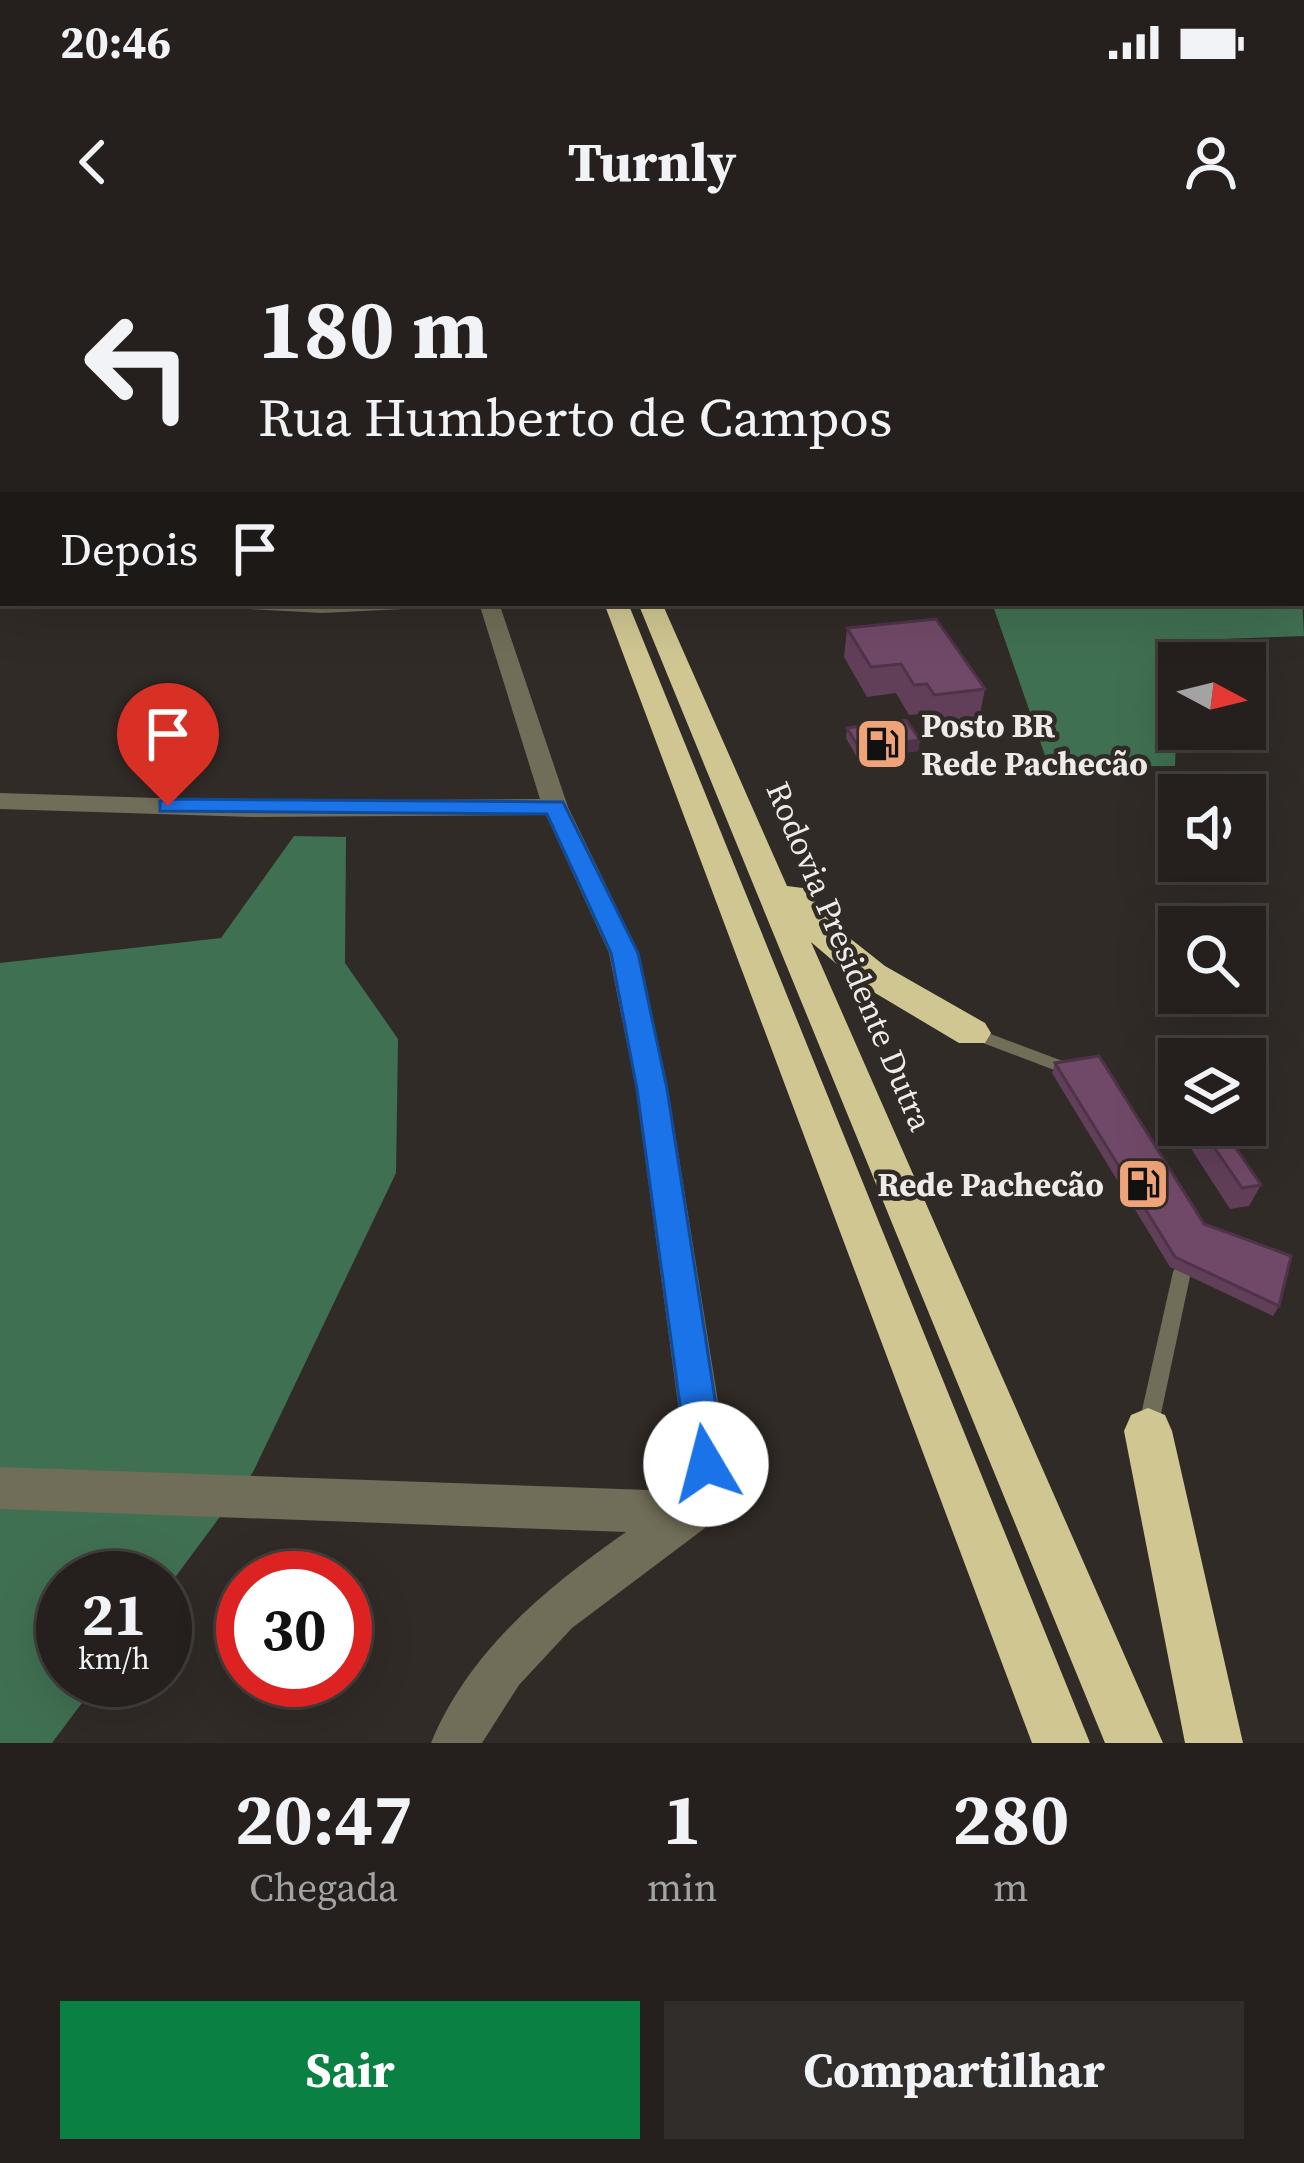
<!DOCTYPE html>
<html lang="pt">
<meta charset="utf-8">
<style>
body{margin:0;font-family:"Source Serif 4",serif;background:#312d2a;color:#f1f3f6;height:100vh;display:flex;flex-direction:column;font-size:45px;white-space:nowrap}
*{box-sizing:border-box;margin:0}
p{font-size:39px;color:#a3a3a4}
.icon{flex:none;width:66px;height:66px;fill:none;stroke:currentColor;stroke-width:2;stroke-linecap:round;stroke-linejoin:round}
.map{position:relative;height:1503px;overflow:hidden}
.side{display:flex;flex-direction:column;background:#25201d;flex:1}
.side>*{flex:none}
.guide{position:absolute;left:0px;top:0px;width:1305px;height:366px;box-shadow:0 12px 48px #0002,0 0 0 3px #423e3b;background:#25201d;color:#f1f3f6;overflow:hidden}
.needle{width:78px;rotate:97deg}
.buttons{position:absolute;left:1158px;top:402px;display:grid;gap:24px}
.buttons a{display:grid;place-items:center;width:108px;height:108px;border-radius:0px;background:#25201d;box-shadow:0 12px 48px #0002,0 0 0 3px #423e3b;font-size:60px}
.speed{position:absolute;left:36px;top:1311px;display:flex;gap:24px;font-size:60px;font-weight:700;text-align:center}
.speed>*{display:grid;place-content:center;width:156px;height:156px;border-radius:50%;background:#25201d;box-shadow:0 12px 48px #0002,0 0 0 3px #423e3b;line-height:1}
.speed small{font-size:30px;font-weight:400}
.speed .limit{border:18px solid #d22;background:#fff;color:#111}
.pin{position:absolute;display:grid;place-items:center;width:102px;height:102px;color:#fff;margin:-123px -51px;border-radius:50% 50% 50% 0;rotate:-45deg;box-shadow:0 0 12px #0007}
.pin .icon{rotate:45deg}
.me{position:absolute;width:132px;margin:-66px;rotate:352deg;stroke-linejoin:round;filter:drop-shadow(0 0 9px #0008)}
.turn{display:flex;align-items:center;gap:42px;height:252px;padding:0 60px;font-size:54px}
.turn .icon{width:156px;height:156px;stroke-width:2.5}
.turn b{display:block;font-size:84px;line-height:102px}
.then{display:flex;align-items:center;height:114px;padding:0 60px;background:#0003;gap:24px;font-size:45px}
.eta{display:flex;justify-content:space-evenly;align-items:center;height:204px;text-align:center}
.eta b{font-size:72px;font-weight:700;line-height:84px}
.primary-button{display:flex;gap:24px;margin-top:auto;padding:24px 60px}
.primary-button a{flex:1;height:138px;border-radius:0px;background:#0b8043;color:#fff;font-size:48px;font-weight:700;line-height:138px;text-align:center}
.primary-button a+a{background:#312d2a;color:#f1f3f6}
.status{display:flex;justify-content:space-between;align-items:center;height:84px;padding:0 60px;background:#25201d;direction:ltr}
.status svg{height:33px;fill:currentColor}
header{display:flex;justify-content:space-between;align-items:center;height:156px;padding:0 60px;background:#25201d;font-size:54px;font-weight:700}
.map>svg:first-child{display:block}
</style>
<div class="status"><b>20:46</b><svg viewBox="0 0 49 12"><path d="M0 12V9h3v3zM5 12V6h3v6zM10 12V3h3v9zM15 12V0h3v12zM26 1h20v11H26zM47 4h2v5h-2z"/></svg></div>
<header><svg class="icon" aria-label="back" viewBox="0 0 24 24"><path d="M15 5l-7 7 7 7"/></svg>Turnly<svg class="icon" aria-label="person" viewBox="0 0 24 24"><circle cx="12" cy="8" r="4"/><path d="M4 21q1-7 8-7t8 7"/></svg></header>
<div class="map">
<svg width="1304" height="1503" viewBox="0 0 1304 1503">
<rect width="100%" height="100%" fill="#312b27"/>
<!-- forest -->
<g fill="#407052">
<polygon points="1302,357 1304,396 1191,400 1188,423 1179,423 1175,526 1049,527 992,363 1302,363"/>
<polygon points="294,596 346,597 345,723 398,799 396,933 253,1232 165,1351 165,1338 63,1338 63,1440 99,1440 52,1503 0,1503 0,723 221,698"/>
</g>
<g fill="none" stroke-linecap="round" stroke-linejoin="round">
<!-- service -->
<g fill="#706d58" fill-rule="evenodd">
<polygon points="972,787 1076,826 1078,830 1076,834 1070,836 967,797 964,793 967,789"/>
<polygon points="1182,1024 1188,1026 1191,1032 1158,1188 1155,1195 1148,1198 1141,1195 1138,1188 1173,1032 1176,1026"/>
</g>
<!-- minor -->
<g fill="#706d58" fill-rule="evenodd">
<polygon points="339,0 351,0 337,3"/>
<polygon points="1261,0 1279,0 1282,3 1264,3"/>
<polygon points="1294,0 1304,0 1304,3 1292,3"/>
<rect x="0" y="156" width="3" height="10"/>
<polygon points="1302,299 1304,300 1304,314 1302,313"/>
<polygon points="0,312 3,313 3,325 0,324"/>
<polygon points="239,363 413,363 403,369 322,373 249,369"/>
<path d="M479,363H499L568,567L639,713L668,849L728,1224L705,1288L572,1388L519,1445L482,1503H431C469,1411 547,1347 626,1292L0,1269V1227L677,1251L686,1224L636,849L609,713L546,575L252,577L0,569V553L252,561L540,559Z"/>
</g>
<!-- tertiary -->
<polygon fill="#706d58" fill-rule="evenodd" points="3,26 3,34 0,35 0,27"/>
<!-- motorway -->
<g fill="#cfc691" fill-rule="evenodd">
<polygon points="458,0 472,0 473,3 459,3"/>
<rect x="576" y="0" width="14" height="3"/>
<polygon points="614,0 633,0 635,3 616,3"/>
<polygon points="604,363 628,363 1090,1503 1032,1503"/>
<polygon points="638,363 662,363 787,646 803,648 842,692 885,726 985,783 991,793 985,803 959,803 860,744 811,702 1163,1503 1105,1503"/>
<polygon points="1148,1168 1165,1175 1172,1191 1243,1503 1185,1503 1124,1191 1131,1175"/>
</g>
</g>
<!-- wall -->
<g fill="#613f59">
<polygon points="847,388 985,449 979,479 929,485 922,474 909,475 896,453 867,457 844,417"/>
<polygon points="847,488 920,500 918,511 858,519 846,498"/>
<polygon points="1055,823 1279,1066 1273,1076 1170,1027 1052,833"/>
<polygon points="1179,836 1179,885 1220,885 1261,945 1249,966 1230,969 1159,859 1168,838"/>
</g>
<!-- shaded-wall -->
<polygon fill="#4f3349" points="920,500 918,511 858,519 859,508"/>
<!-- building -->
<g fill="#714968" stroke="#4f3349" stroke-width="3">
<polygon points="936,379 985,449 934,455 927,444 914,445 901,424 871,427 847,388"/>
<polygon points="906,480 920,500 859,508 847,488"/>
<polygon points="1099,816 1204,984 1291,1016 1279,1066 1175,1017 1055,823"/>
<polygon points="1179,836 1179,854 1168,838"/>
<polygon points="1199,885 1220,885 1261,945 1242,948"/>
</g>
<!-- route -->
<polygon fill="#1a73e8" stroke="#114b97" stroke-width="3" points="168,559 563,562 638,713 667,849 725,1224 720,1237 706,1243 693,1237 688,1224 637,849 611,713 547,574 160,571 160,561"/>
<!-- icons -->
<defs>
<g id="fuel-square" transform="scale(2.7)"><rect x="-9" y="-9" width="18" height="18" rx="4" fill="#efa378" stroke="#312b27"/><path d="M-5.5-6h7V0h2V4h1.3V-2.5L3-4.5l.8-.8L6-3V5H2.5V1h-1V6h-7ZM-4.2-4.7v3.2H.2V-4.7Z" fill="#111"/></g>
</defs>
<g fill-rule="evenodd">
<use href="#fuel-square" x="882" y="504"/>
<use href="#fuel-square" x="1143" y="944"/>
</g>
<g text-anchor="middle" stroke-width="9" stroke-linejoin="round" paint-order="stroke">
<!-- poi labels -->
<g font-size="33" font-weight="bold" fill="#efebe8" stroke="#312b27" text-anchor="start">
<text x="921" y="497">Posto BR<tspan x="921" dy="38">Rede Pachecão</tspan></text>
<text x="1104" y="956" text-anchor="end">Rede Pachecão</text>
</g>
<!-- street labels -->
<g font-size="33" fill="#efebe8" stroke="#312b27">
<text transform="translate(850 716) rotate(67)" y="12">Rodovia Presidente Dutra</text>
</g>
</g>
</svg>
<div class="buttons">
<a><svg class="needle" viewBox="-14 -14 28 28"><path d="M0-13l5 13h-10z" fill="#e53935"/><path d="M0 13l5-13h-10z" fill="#a3a3a4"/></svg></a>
<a><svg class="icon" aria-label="sound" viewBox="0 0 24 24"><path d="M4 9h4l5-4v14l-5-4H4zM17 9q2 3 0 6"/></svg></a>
<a><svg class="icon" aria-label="search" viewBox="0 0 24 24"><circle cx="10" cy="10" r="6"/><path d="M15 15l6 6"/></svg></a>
<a><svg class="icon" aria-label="layers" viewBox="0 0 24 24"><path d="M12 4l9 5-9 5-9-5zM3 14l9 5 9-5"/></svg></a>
</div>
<div class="speed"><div>21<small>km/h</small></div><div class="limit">30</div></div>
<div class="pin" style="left:168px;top:566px;background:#d93025"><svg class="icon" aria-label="arrive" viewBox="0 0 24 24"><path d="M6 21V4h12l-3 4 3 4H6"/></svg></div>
<svg class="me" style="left:706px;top:1224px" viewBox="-20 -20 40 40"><circle r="19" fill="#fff"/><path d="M0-13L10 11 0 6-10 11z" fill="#1a73e8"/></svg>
<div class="guide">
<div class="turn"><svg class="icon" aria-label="left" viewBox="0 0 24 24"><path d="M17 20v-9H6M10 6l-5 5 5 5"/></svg><div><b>180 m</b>Rua Humberto de Campos</div></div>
<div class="then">Depois<svg class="icon" aria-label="arrive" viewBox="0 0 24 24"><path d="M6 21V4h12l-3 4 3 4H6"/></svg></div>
</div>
</div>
<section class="side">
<div class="eta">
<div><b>20:47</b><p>Chegada</p></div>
<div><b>1</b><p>min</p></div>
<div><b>280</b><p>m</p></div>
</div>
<div class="primary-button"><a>Sair</a><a>Compartilhar</a></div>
</section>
